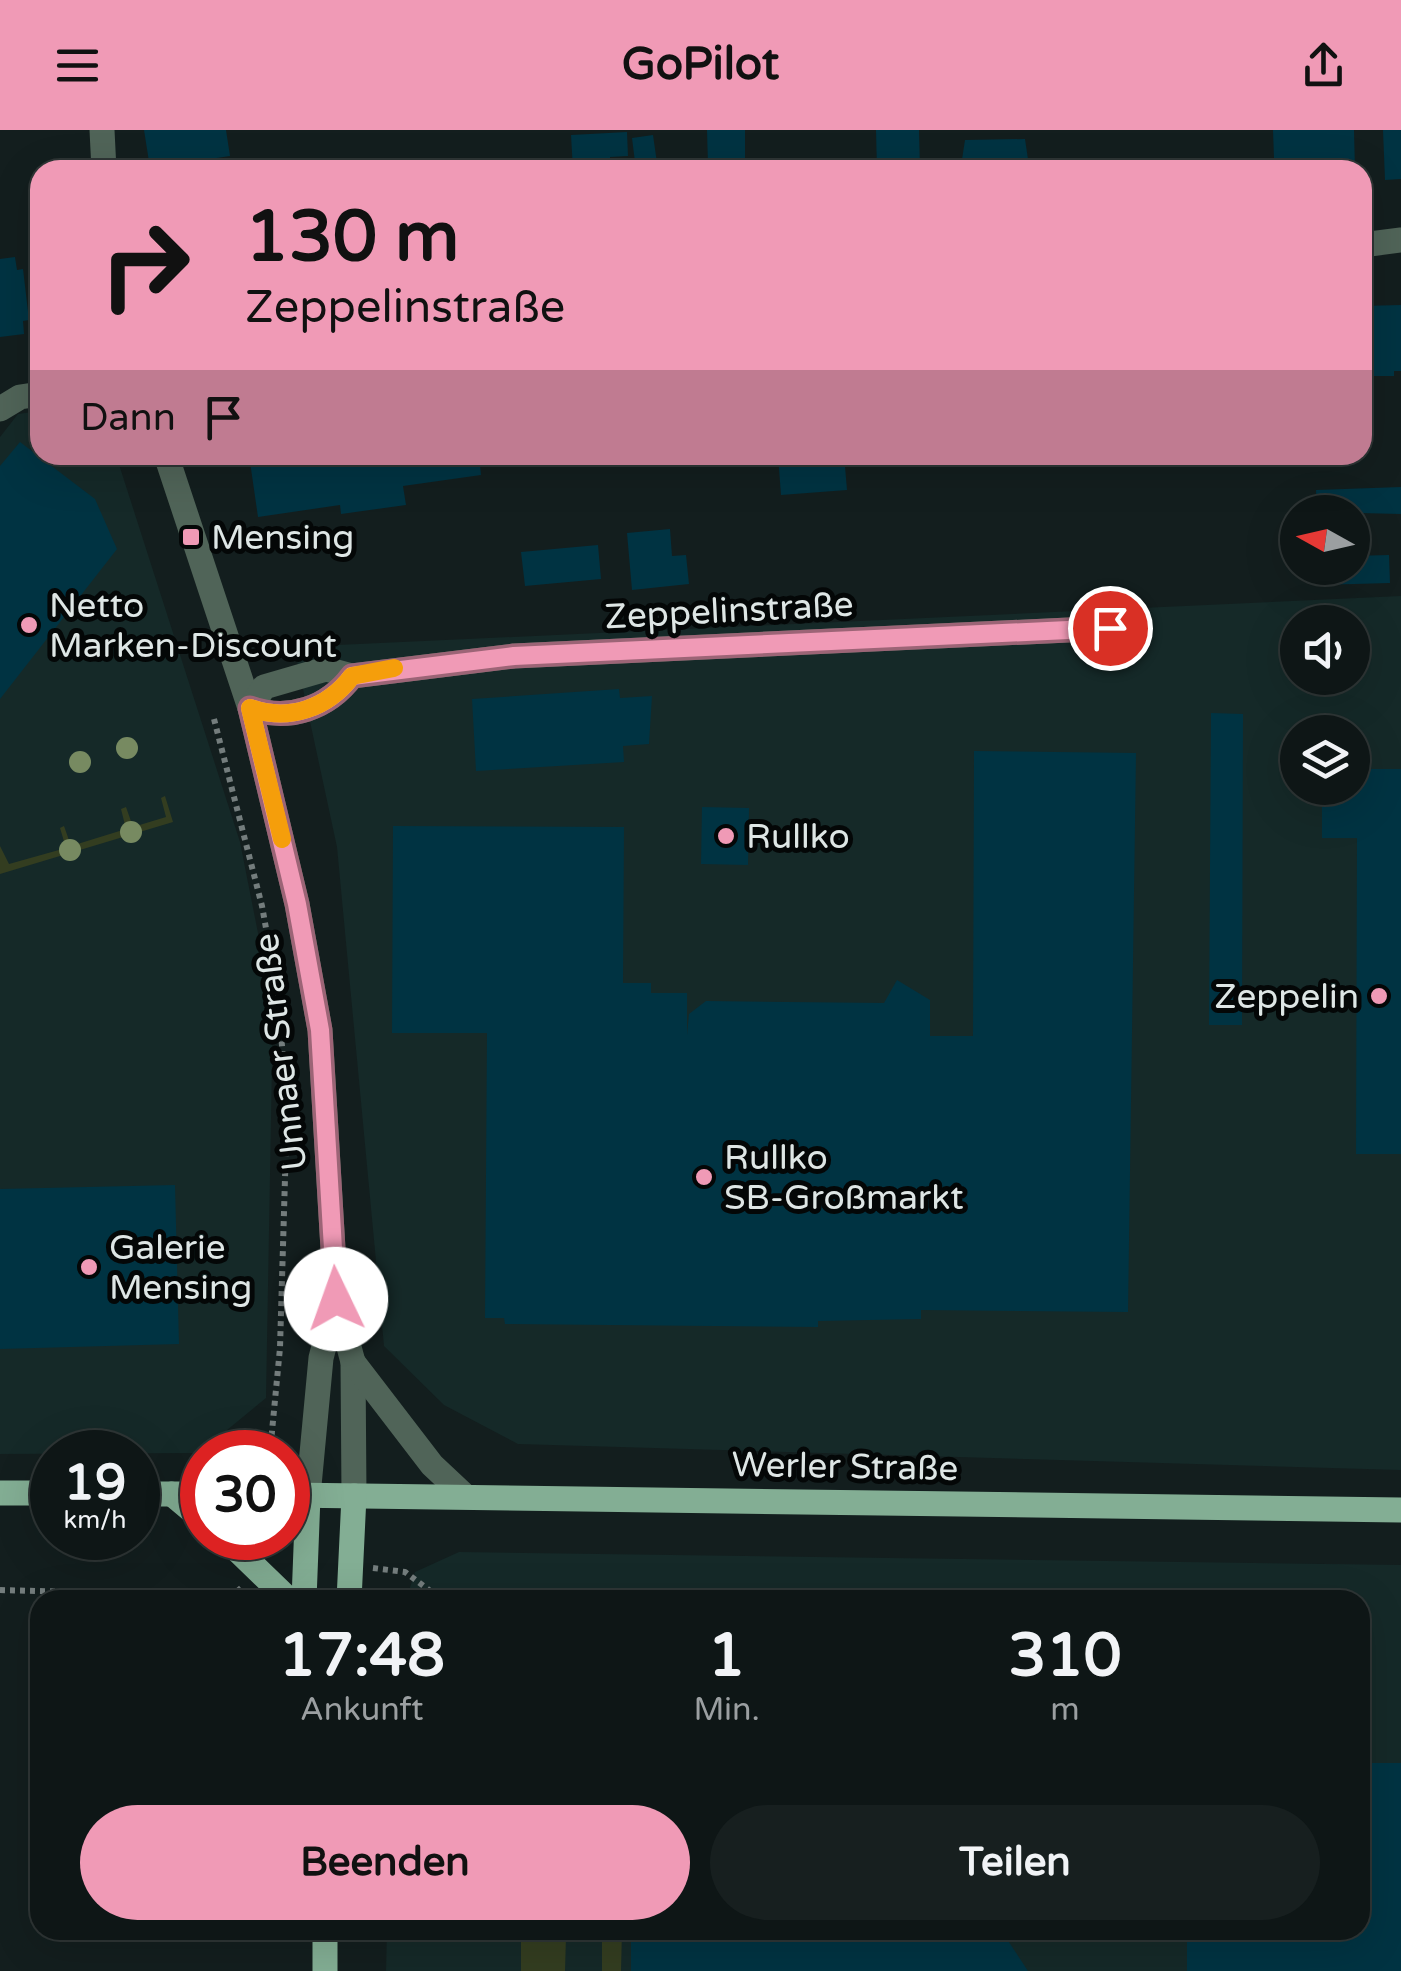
<!DOCTYPE html>
<html lang="de">
<meta charset="utf-8">
<style>
body{margin:0;font-family:"Varela Round",sans-serif;background:#171f1f;color:#f1f3f6;height:100vh;display:flex;flex-direction:column;font-size:38px;white-space:nowrap}
*{box-sizing:border-box;margin:0}
p{font-size:32px;color:#9b9fa1}
.icon{flex:none;width:55px;height:55px;fill:none;stroke:currentColor;stroke-width:2;stroke-linecap:round;stroke-linejoin:round}
.map{position:relative;flex:1;overflow:hidden}
.drawer{position:absolute;left:30px;top:1460px;width:1340px;height:350px;display:flex;flex-direction:column;background:#0e1616;border-radius:30px;box-shadow:0 10px 40px #0002,0 0 0 2px #2e3535}
.drawer>*{flex:none}
.top-card{position:absolute;left:30px;top:30px;width:1342px;height:305px;border-radius:30px;box-shadow:0 10px 40px #0002,0 0 0 2px #2e3535;background:#f09ab6;color:#111;overflow:hidden}
.needle{width:65px;rotate:278deg}
.buttons{position:absolute;left:1280px;top:365px;display:grid;gap:20px}
.buttons a{display:grid;place-items:center;width:90px;height:90px;border-radius:50%;background:#0e1616;box-shadow:0 10px 40px #0002,0 0 0 2px #2e3535;font-size:50px}
.speed{position:absolute;left:30px;top:1300px;display:flex;gap:20px;font-size:50px;font-weight:700;text-align:center}
.speed>*{display:grid;place-content:center;width:130px;height:130px;border-radius:50%;background:#0e1616;box-shadow:0 10px 40px #0002,0 0 0 2px #2e3535;line-height:1}
.speed small{font-size:25px;font-weight:400}
.speed .limit{border:15px solid #d22;background:#fff;color:#111}
.pin{position:absolute;display:grid;place-items:center;width:85px;height:85px;color:#fff;margin:-42px;border:5px solid #fff;border-radius:50%;box-shadow:0 2px 10px #0007}
.me{position:absolute;width:110px;margin:-55px;rotate:357deg;stroke-linejoin:round;filter:drop-shadow(0 0 8px #0008)}
.turn{display:flex;align-items:center;gap:35px;height:210px;padding:0 50px;font-size:45px}
.turn .icon{width:130px;height:130px;stroke-width:2.5}
.turn b{display:block;font-size:70px;line-height:85px}
.then{display:flex;align-items:center;height:95px;padding:0 50px;background:#0003;gap:20px;font-size:38px}
.eta{display:flex;justify-content:space-evenly;align-items:center;height:170px;text-align:center}
.eta b{font-size:60px;font-weight:700;line-height:70px}
.button{display:flex;gap:20px;margin-top:auto;padding:20px 50px}
.button a{flex:1;height:115px;border-radius:60px;background:#f09ab6;color:#111;font-size:40px;font-weight:700;line-height:115px;text-align:center}
.button a+a{background:#171f1f;color:#f1f3f6}
header{display:flex;justify-content:space-between;align-items:center;height:130px;padding:0 50px;background:#f09ab6;color:#111;font-size:45px;font-weight:700}
.map>svg:first-child{display:block}
</style>
<header><svg class="icon" aria-label="menu" viewBox="0 0 24 24"><path d="M4 6h16M4 12h16M4 18h16"/></svg>GoPilot<svg class="icon" aria-label="share" viewBox="0 0 24 24"><path d="M12 15V3M7 8l5-5 5 5M5 13v7h14v-7"/></svg></header>
<div class="map">
<svg width="1401" height="1841" viewBox="0 0 1401 1841">
<rect width="100%" height="100%" fill="#131e1e"/>
<!-- built -->
<g fill="#152928" fill-rule="evenodd">
<polygon points="40,281 40,325 116,325 240,712 273,879 266,1268 199,1323 0,1324 0,307 18,284"/>
<path d="M1401,466V1340L518,1314L444,1275L384,1216L337,717L294,517ZM1298,492H1352V548H1298ZM1298,602H1352V658H1298Z"/>
<polygon points="459,1422 1401,1435 1401,1841 386,1841 387,1800 1360,1800 1360,1470 406,1470 415,1442"/>
</g>
<!-- green -->
<g fill="#333d20">
<polygon points="165,666 173,692 0,744 0,716 9,734 66,718 60,698 64,696 71,716 126,699 121,679 126,677 133,697 166,687 161,668"/>
<polygon points="521,1800 622,1800 621,1841 602,1841 602,1807 566,1807 565,1841 521,1841"/>
</g>
<!-- building -->
<g fill="#003342">
<polygon points="144,0 226,0 230,26 150,38"/>
<polygon points="707,0 745,0 745,35 708,35"/>
<polygon points="876,0 919,0 920,40 877,40"/>
<polygon points="1273,0 1354,0 1355,40 1195,40 1195,31 1274,28"/>
<polygon points="1383,0 1401,0 1401,49 1385,50"/>
<polygon points="627,2 628,26 610,27 611,40 573,40 571,5"/>
<polygon points="653,5 658,40 636,40 632,8"/>
<polygon points="1025,9 1029,36 1025,40 966,40 961,36 965,10"/>
<polygon points="15,127 17,140 23,139 29,190 23,191 24,204 0,207 0,129"/>
<polygon points="1401,175 1401,241 1394,241 1394,246 1362,246 1362,176"/>
<polygon points="20,312 95,369 117,419 0,569 0,336"/>
<polygon points="249,325 479,325 481,345 403,356 406,375 341,384 340,375 258,387"/>
<polygon points="606,325 647,325 647,328 607,332"/>
<polygon points="778,325 844,325 847,360 781,365"/>
<polygon points="1401,357 1401,384 1317,382 1316,360"/>
<polygon points="670,399 672,426 686,425 689,454 632,460 627,403"/>
<polygon points="598,415 601,449 525,456 521,422"/>
<polygon points="1389,425 1390,453 1319,455 1318,438 1352,438 1352,426"/>
<polygon points="619,559 620,568 652,566 649,614 623,616 624,632 476,641 472,569"/>
<polygon points="1211,583 1243,584 1242,895 1209,895"/>
<polygon points="974,621 1136,623 1128,1182 921,1180 921,1189 818,1191 818,1197 505,1194 504,1188 485,1188 487,903 392,903 393,696 624,697 623,853 651,853 651,863 687,863 687,905 689,884 706,871 884,873 897,850 930,870 930,906 973,906"/>
<polygon points="1352,639 1401,639 1401,1024 1356,1024 1357,708 1322,708 1322,658 1352,658"/>
<polygon points="702,677 749,678 748,735 701,734"/>
<polygon points="175,1055 179,1214 0,1219 0,1059"/>
<polygon points="1360,1633 1401,1633 1401,1841 1187,1841 1187,1800 1360,1800"/>
<polygon points="631,1800 1001,1800 1028,1841 631,1841"/>
</g>
<g fill="none" stroke-linecap="round" stroke-linejoin="round">
<!-- path -->
<g stroke="#747d7d" stroke-width="6" stroke-dasharray="5 5" stroke-linecap="butt">
<polyline points="214,589 262,776 278,865 287,980 280,1218 270,1322"/>
<polyline points="373,1438 405,1442 442,1470"/>
<polyline points="0,1460 232,1466 241,1458"/>
</g>
<!-- minor -->
<g stroke="#506458" stroke-width="25">
<polyline points="102,0 104,40"/>
<polyline points="1362,115 1401,110"/>
<polyline points="0,279 20,267 40,264"/>
<polyline points="166,325 250,578 297,774 320,900 336,1169 353,1232 354,1366"/>
<polyline points="250,578 264,557 326,539 352,546 514,526 1110,498"/>
<path d="M250,578C289,592 328,578 352,546"/>
<polyline points="353,1232 432,1335 464,1365"/>
<polyline points="308,1366 321,1228 335,1174"/>
</g>
<!-- major -->
<g stroke="#83ae94" stroke-width="25">
<polyline points="0,1363 52,1363"/>
<polyline points="138,1364 202,1364"/>
<polyline points="172,1364 202,1389"/>
<polyline points="288,1365 1401,1380"/>
<polyline points="225,1408 289,1470"/>
<polyline points="304,1470 308,1366"/>
<polyline points="349,1470 354,1366"/>
<polyline points="325,1841 325,1800"/>
</g>
</g>
<!-- trees -->
<g fill="#778a61">
<circle cx="127" cy="618" r="11"/>
<circle cx="80" cy="632" r="11"/>
<circle cx="131" cy="702" r="11"/>
<circle cx="70" cy="720" r="11"/>
</g>
<g fill="none" stroke-linecap="round" stroke-linejoin="round">
<!-- route casing -->
<g stroke="#9c6476" stroke-width="25">
<path id="route" d="M336,1169L320,900L297,774L250,578C289,592 328,578 352,546L514,526L1110,498"/>
</g>
<!-- route -->
<use href="#route" stroke="#f09ab6" stroke-width="18"/>
<!-- slow -->
<path stroke="#f59e0b" stroke-width="18" d="M282,709L250,578C289,592 328,578 352,546L394,538"/>
</g>
<!-- markers -->
<g fill="#f09ab6" stroke="#040707" stroke-width="4">
<rect x="181" y="397" width="20" height="20" rx="5"/>
<circle cx="29" cy="495" r="10"/>
<circle cx="726" cy="706" r="10"/>
<circle cx="1379" cy="866" r="10"/>
<circle cx="704" cy="1047" r="10"/>
<circle cx="89" cy="1137" r="10"/>
</g>
<g text-anchor="middle" stroke-width="10" stroke-linejoin="round" paint-order="stroke">
<!-- poi labels -->
<g font-size="35" fill="#dee6e5" stroke="#040707" text-anchor="start">
<text x="211" y="419">Mensing</text>
<text x="49" y="487">Netto<tspan x="49" dy="40">Marken-Discount</tspan></text>
<text x="746" y="718">Rullko</text>
<text x="1359" y="878" text-anchor="end">Zeppelin</text>
<text x="724" y="1039">Rullko<tspan x="724" dy="40">SB-Großmarkt</tspan></text>
<text x="109" y="1129">Galerie<tspan x="109" dy="40">Mensing</tspan></text>
</g>
<!-- street labels -->
<g font-size="35" fill="#dee6e5" stroke="#040707">
<text transform="translate(729 480) rotate(-3)" y="12">Zeppelinstraße</text>
<text transform="translate(280 922) rotate(-97)" y="12">Unnaer Straße</text>
<text transform="translate(845 1336) rotate(1)" y="12">Werler Straße</text>
</g>
</g>
</svg>
<div class="buttons">
<a><svg class="needle" viewBox="-14 -14 28 28"><path d="M0-13l5 13h-10z" fill="#e53935"/><path d="M0 13l5-13h-10z" fill="#9b9fa1"/></svg></a>
<a><svg class="icon" aria-label="sound" viewBox="0 0 24 24"><path d="M4 9h4l5-4v14l-5-4H4zM17 9q2 3 0 6"/></svg></a>
<a><svg class="icon" aria-label="layers" viewBox="0 0 24 24"><path d="M12 4l9 5-9 5-9-5zM3 14l9 5 9-5"/></svg></a>
</div>
<div class="speed"><div>19<small>km/h</small></div><div class="limit">30</div></div>
<div class="pin" style="left:1110px;top:498px;background:#d93025"><svg class="icon" aria-label="arrive" viewBox="0 0 24 24"><path d="M6 21V4h12l-3 4 3 4H6"/></svg></div>
<svg class="me" style="left:336px;top:1169px" viewBox="-20 -20 40 40"><circle r="19" fill="#fff"/><path d="M0-13L10 11 0 6-10 11z" fill="#f09ab6"/></svg>
<div class="top-card">
<div class="turn"><svg class="icon" aria-label="right" viewBox="0 0 24 24"><path d="M7 20v-9h11M14 6l5 5-5 5"/></svg><div><b>130 m</b>Zeppelinstraße</div></div>
<div class="then">Dann<svg class="icon" aria-label="arrive" viewBox="0 0 24 24"><path d="M6 21V4h12l-3 4 3 4H6"/></svg></div>
</div>
<section class="drawer">
<div class="eta">
<div><b>17:48</b><p>Ankunft</p></div>
<div><b>1</b><p>Min.</p></div>
<div><b>310</b><p>m</p></div>
</div>
<div class="button"><a>Beenden</a><a>Teilen</a></div>
</section>
</div>
